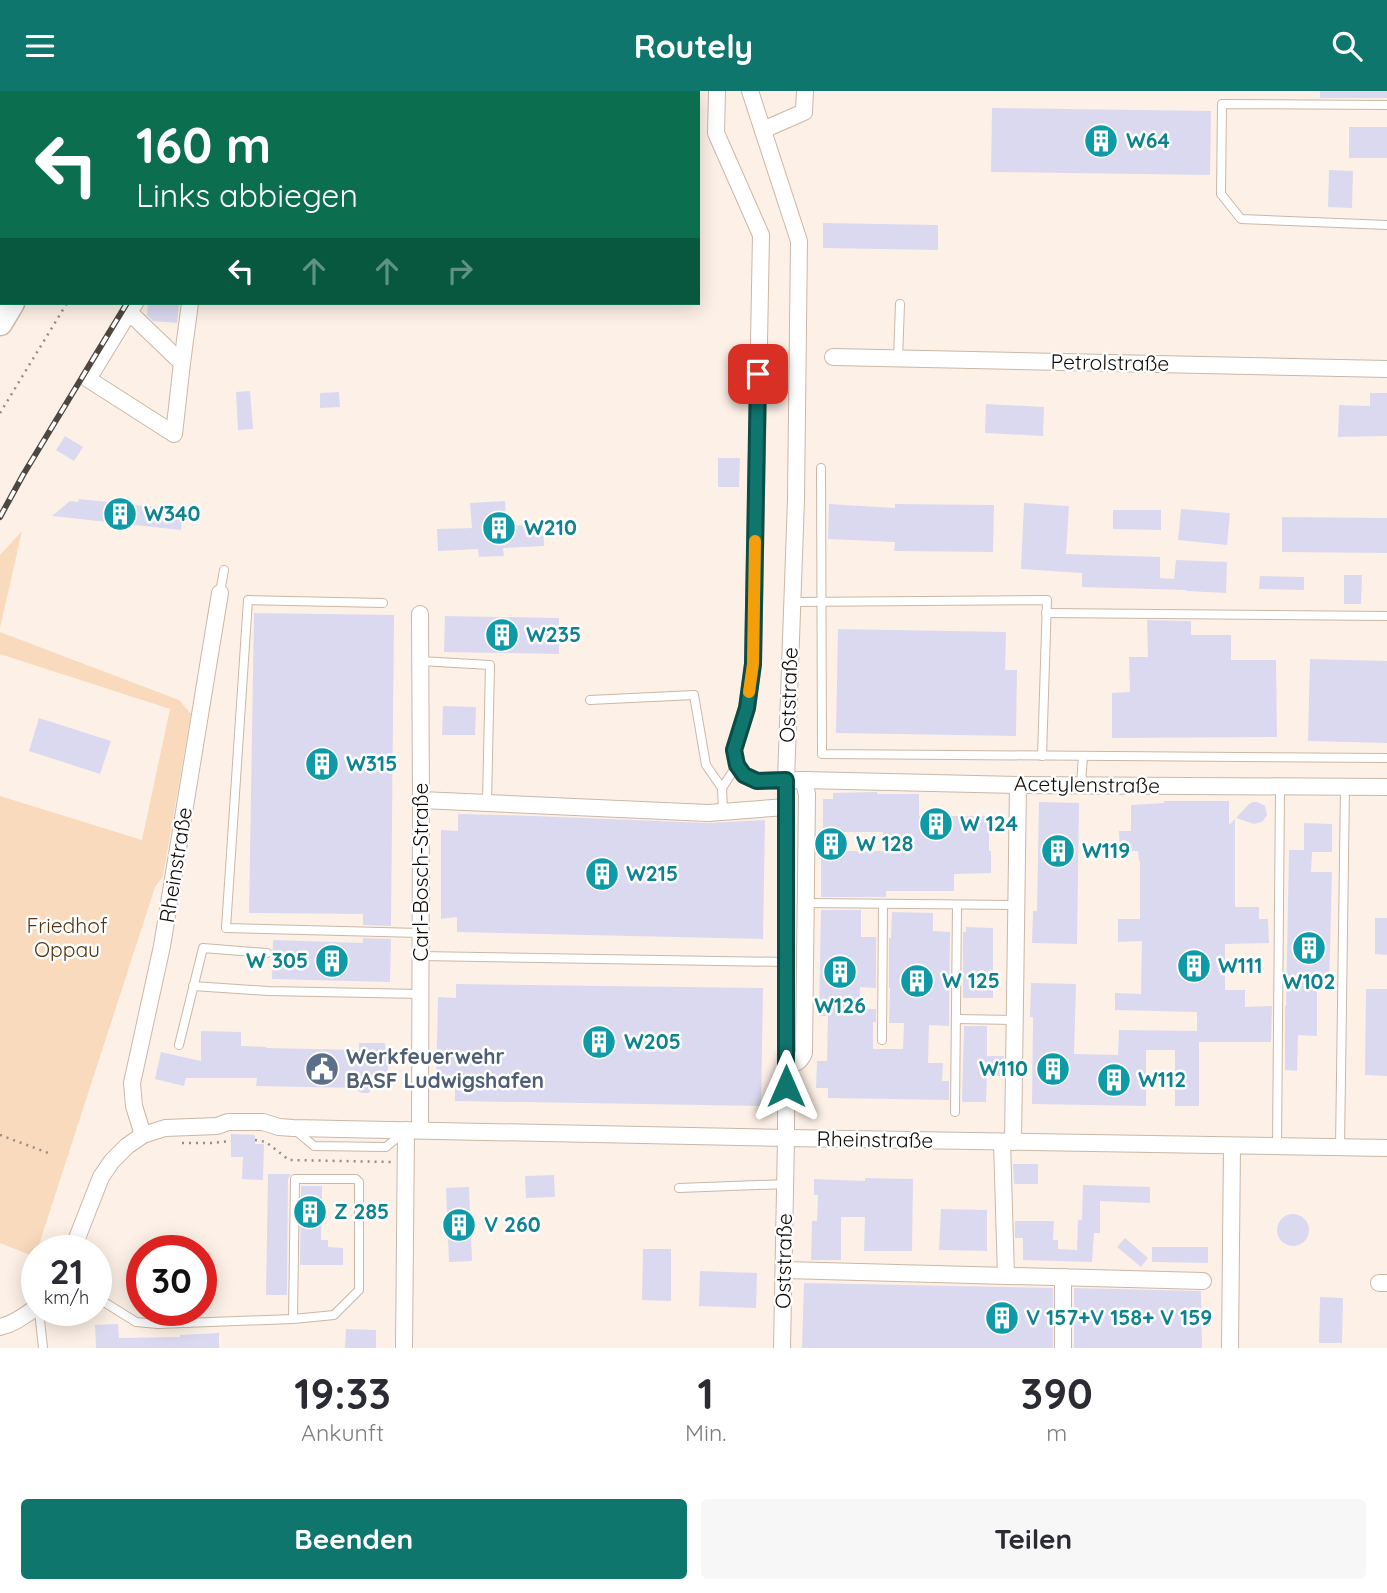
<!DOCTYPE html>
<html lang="de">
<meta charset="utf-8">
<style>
body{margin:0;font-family:Quicksand,sans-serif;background:#f7f7f7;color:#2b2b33;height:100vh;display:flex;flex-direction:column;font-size:26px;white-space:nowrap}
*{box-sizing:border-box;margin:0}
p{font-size:23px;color:#7c7c81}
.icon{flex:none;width:38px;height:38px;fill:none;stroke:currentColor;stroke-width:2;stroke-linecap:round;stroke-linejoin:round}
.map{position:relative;height:1257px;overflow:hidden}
.panel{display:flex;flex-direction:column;background:#fff;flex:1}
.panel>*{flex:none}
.guide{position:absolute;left:0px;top:0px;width:700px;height:214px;box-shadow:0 4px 18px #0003;background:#0b6e4f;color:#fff;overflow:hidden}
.speed{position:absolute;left:21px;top:1144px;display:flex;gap:14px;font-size:35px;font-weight:700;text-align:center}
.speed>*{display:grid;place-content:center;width:91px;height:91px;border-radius:50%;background:#fff;box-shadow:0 4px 18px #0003;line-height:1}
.speed small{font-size:18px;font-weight:400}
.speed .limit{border:10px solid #d22;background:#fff;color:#111}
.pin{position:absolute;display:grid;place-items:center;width:60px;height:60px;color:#fff;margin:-30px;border-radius:14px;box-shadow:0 4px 10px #0006}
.me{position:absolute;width:77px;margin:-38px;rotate:0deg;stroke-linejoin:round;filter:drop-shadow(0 0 5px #0008)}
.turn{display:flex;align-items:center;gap:24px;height:147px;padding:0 21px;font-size:32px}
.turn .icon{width:91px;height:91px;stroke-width:2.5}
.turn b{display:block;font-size:49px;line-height:60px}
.lanes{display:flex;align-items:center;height:66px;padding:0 21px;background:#0003;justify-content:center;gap:35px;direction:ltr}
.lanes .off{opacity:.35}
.eta{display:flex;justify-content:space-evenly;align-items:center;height:119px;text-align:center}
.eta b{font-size:42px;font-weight:800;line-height:49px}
.action{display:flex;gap:14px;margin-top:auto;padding:14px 21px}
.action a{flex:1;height:80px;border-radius:7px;background:#0f766e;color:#fff;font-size:28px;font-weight:800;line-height:80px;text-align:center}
.action a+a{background:#f7f7f7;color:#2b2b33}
header{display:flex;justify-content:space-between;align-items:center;height:91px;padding:0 21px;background:#0f766e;color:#fff;font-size:32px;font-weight:800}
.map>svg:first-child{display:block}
</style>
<header><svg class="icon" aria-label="menu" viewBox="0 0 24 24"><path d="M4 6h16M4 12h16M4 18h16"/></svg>Routely<svg class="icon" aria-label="search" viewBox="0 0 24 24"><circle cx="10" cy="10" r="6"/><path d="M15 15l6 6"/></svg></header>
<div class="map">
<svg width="1387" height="1257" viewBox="0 0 1387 1257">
<rect width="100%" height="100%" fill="#fdf1e7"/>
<!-- green -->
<g fill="#f9dabd">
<polygon points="22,440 0,537 0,464"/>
<polygon points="0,541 179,609 191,623 163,785 155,796 35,1166 0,1152 0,705 142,749 170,618 0,563"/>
</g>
<!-- building -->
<g fill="#dbd9ef" fill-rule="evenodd">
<rect x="1320" y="0" width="67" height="7"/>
<polygon points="992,17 1211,20 1210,84 991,81"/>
<rect x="1349" y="36" width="38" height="31"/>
<polygon points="1329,79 1353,80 1352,117 1328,116"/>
<polygon points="823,132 938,134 938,159 823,157"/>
<polygon points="148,212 179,213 177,232 153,230 147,224"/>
<polygon points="250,300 253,338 238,339 236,301"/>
<polygon points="339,301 340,316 320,317 320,302"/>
<polygon points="1370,302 1387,302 1387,345 1338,346 1339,314 1370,315"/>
<polygon points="986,313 1044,316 1043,345 985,342"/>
<polygon points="65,345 83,356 74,370 56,359"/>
<polygon points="718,367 740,367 739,396 718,396"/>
<polygon points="79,408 183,419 181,439 52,425 70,410 78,411"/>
<polygon points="505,410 506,435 543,433 544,455 503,457 504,465 479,466 478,458 438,460 437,438 472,437 470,412"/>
<polygon points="1024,412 1069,415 1066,463 1160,466 1160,487 1174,488 1176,469 1227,471 1226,502 1186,500 1186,499 1082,496 1082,482 1021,478"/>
<polygon points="829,413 895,417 895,413 994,414 993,461 894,460 895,451 828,448"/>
<polygon points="1181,418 1230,422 1227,454 1178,449"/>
<polygon points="1113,419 1161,419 1161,439 1113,438"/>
<polygon points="1282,426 1387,427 1387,462 1282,461"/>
<polygon points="1344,484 1362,484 1361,513 1344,513"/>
<polygon points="1260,485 1304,486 1304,499 1259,498"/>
<polygon points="254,522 394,524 391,835 363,834 363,823 249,822"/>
<polygon points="445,525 559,527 559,563 444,561"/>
<polygon points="1147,529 1191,530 1191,544 1231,544 1231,569 1276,569 1277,646 1112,647 1112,602 1130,601 1129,566 1148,566"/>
<polygon points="838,538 1006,541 1005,579 1017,579 1016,645 836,642"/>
<polygon points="1310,568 1387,570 1387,652 1308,650"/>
<polygon points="443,615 476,616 475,644 442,644"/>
<polygon points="39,627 111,650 100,683 29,660"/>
<path d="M872,701H877V703H919V725H989V760H991V782L954,783V800H886V806H821V746H823V708H833V702ZM841,741H883V760H841Z"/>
<polygon points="1164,710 1229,710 1229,734 1235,728 1235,816 1259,816 1259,828 1268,828 1269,852 1225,853 1225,899 1245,899 1245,916 1272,915 1271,951 1199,951 1199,1015 1175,1015 1175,959 1146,959 1146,1015 1032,1013 1033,926 1030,926 1031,892 1076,893 1074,963 1118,964 1119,939 1197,940 1197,921 1115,919 1115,902 1141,903 1142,850 1118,851 1118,828 1140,828 1140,770 1139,770 1138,760 1120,760 1119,740 1131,740 1131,714 1164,712"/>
<polygon points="1039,711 1079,712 1077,853 1032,852 1033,820 1037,820"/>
<polygon points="1253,711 1257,711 1265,715 1267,724 1262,731 1254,733 1236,727 1249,713"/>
<polygon points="458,723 534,725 708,732 765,729 763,848 457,841 457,826 441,828 441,739 458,740"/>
<polygon points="1304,732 1332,733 1332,761 1312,761 1311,781 1332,781 1329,898 1317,898 1317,945 1298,944 1297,980 1285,979 1285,915 1286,915 1289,759 1304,759"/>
<polygon points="821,819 861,819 861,846 876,846 876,897 860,896 859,918 876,918 876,931 873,931 873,958 903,958 904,932 889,932 890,897 889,897 889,847 891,847 892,821 933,822 933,840 950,841 949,935 929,934 928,972 943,972 942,990 949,990 949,1009 828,1007 828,997 816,997 817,970 827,970 828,925 819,925"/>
<polygon points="1375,827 1387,827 1387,864 1375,863"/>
<polygon points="966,836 993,837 993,907 963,907 963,841 966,841"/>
<polygon points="363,847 391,848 390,891 272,888 273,849 363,852"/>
<polygon points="456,893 763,897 761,1015 455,1010 455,996 436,994 438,906 456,907"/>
<polygon points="1366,898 1387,898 1387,985 1365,984"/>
<polygon points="964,935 987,935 987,965 1004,965 1003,985 987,985 986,1011 963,1011 962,1009"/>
<polygon points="201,940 241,941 241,955 266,956 266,957 359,959 359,952 385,952 386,970 388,970 388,985 385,985 385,997 374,997 368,1002 361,1002 355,997 256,995 257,987 186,987 184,995 155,988 161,961 201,970"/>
<polygon points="231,1043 255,1044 255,1053 264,1053 263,1089 242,1088 243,1066 231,1066"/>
<polygon points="1013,1073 1038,1073 1038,1093 1014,1093"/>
<polygon points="268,1083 291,1083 288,1088 287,1204 266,1204"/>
<polygon points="554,1084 555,1106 526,1107 525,1085"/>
<polygon points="865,1087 913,1088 912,1160 864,1160 865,1126 841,1126 841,1169 811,1169 812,1130 817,1130 818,1104 814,1104 814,1088 865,1090"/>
<polygon points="1083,1094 1150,1096 1150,1112 1100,1110 1100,1142 1094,1142 1092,1171 1023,1169 1023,1147 1015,1147 1015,1130 1054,1130 1053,1149 1058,1149 1058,1158 1077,1159 1078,1129 1082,1129"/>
<polygon points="301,1095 322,1095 321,1149 328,1149 328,1156 343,1157 343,1174 300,1174"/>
<polygon points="469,1096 472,1170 449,1171 446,1097"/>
<polygon points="941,1118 987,1119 987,1160 939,1159"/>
<circle cx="1293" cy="1139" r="16"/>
<polygon points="1125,1147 1148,1167 1141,1176 1117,1156"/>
<polygon points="1152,1156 1208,1156 1208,1172 1152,1171"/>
<polygon points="643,1158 671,1158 671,1210 642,1209"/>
<polygon points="700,1180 757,1182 756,1217 699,1215"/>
<polygon points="804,1192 1053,1197 1053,1257 802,1257"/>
<polygon points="1074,1197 1201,1200 1202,1257 1074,1257"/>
<polygon points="1320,1206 1343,1207 1342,1252 1319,1252"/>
<polygon points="118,1233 119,1247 180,1246 180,1244 219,1242 219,1257 96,1257 95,1234"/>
<polygon points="346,1238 376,1239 376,1257 345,1257"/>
</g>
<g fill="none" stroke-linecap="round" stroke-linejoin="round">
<!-- service casing -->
<g stroke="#cab7a7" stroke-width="10">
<g id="service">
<polyline points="1387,14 1222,13 1221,103 1241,128 1387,134"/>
<polyline points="898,268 900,213"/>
<polyline points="821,377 822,663 1387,667"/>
<polyline points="220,502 224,479"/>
<polyline points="792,511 1047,509 1042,665"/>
<polyline points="383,512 248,509 226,837 420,842"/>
<polyline points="1046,522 1387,525"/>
<polyline points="420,570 490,574 487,712"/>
<polyline points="590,609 694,604 706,674 722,697 737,674"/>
<polyline points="1081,694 1083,665"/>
<polyline points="722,697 723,721"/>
<polyline points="806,812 1017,814"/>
<polyline points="420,865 786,871"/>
<polyline points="193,895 268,900 420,903"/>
<polyline points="956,928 1015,929"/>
<polyline points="882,949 883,813"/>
<polyline points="179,954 203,857 267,862"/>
<polyline points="955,1021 957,814"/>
<polyline points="295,1039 314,1055 386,1056 404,1041"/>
<polyline points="1277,1055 1280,696"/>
<polyline points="1340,1057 1345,696"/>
<polyline points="679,1097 786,1093"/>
<polyline points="96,1206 136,1231 158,1233 293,1228 334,1224 359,1199 359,1091 356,1088 295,1088 293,1228"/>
<polyline points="39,1220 43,1257"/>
</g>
</g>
<!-- minor casing -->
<g stroke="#cab7a7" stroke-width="18">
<g id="minor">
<polyline points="717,0 716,42 761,144 753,573 747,617 734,659 737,674 744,684 757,690 803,689 1018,694 1387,696"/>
<polyline points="750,0 799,150 796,408 786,689 786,1047 782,1257"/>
<polyline points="274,2 275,0"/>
<polyline points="763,39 804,21 805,0"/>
<polyline points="129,221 182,272 174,343 88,288 129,221 135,212"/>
<polyline points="833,266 1387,278"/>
<polyline points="182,272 190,212"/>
<polyline points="420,523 421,709 420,1039"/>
<polyline points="421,709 708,722 786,716"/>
<path d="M786,974C796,973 800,971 804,962L807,703L803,689"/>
<polyline points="143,1044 134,1015 132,992 162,855 220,502"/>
<polyline points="1002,1051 1006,1185"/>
<polyline points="1013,1051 1018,694"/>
<polyline points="72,1160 101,1086 112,1070 127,1055 143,1044 165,1037 217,1035 228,1031 263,1031 279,1036 293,1037 786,1047 1387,1057"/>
<polyline points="785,1179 1203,1190"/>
<polyline points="1379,1192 1387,1192"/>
<path d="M0,1236C14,1233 25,1224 37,1216"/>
<polyline points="404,1257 406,1039"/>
<polyline points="1063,1257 1063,1186"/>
<polyline points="1230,1257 1232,1055"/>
</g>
</g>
<!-- trunk casing -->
<g stroke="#cab7a7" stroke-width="27">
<g id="trunk">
<polyline points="108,2 109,0"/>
<polyline points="135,2 136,0"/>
<polyline points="0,185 2,182"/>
<polyline points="0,232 12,212"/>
</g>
</g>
<!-- path -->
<g stroke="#968d85" stroke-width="2.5" stroke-dasharray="2 5" stroke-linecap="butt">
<polyline points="0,1 0,0"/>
<polyline points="36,2 37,0"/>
<polyline points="59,2 60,0"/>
<polyline points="195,2 196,0"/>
<polyline points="0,92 2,89"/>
<polyline points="0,322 67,212"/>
<polyline points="0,1044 51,1063"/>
<polyline points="255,1049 266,1051 289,1069 392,1071"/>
<polyline points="182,1052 211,1052 231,1050"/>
</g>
<!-- service -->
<use href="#service" stroke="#fff" stroke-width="8"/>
<!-- minor -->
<use href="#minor" stroke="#fff" stroke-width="16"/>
<!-- trunk -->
<use href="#trunk" stroke="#fff" stroke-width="24"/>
<!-- rail casing -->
<g stroke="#4e4740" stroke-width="6">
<g id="rail">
<polyline points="268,2 269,0"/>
<polyline points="0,426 23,384 127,212"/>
</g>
</g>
<!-- rail -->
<use href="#rail" stroke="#fff" stroke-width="3.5" stroke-dasharray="10" stroke-linecap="butt"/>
</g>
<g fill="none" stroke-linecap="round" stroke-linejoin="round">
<!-- route casing -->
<g stroke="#0a4d48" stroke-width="18">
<polyline id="route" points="758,283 753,573 747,617 734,659 737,674 744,684 757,690 786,689 786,995"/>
</g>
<!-- route -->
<use href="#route" stroke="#0f766e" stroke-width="12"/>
<!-- slow -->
<polyline stroke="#f59e0b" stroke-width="12" points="749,601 753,573 755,450"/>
</g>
<!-- icons -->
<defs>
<g id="building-disc" transform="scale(1.75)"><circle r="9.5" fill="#0f9aa8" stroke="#fff"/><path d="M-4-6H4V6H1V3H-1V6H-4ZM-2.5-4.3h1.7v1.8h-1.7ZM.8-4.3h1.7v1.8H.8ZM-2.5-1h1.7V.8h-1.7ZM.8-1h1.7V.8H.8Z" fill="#fff"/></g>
<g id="civic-disc" transform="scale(1.75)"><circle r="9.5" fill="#5c6f8a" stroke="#fff"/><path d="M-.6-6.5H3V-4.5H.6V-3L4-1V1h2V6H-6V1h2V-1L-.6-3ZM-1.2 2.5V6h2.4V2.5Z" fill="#fff"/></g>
</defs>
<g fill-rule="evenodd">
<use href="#building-disc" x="1101" y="50"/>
<use href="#building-disc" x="120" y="423"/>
<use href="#building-disc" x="499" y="437"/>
<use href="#building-disc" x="502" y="544"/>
<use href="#building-disc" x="322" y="673"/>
<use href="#building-disc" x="936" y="733"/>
<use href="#building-disc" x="831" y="753"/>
<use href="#building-disc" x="1058" y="760"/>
<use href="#building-disc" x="602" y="783"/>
<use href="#building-disc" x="1309" y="857"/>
<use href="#building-disc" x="332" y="870"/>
<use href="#building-disc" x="1194" y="875"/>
<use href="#building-disc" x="840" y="881"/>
<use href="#building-disc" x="917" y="890"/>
<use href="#building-disc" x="599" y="951"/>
<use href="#civic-disc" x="322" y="978"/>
<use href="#building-disc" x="1053" y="978"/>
<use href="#building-disc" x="1114" y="989"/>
<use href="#building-disc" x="310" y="1121"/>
<use href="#building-disc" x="459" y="1134"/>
<use href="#building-disc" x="1002" y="1227"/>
</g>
<g text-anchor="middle" stroke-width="5" stroke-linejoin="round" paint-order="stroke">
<!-- culture labels -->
<g font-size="21" font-weight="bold" fill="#0d838f" stroke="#fff" text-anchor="start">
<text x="1126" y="57">W64</text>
<text x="144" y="430">W340</text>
<text x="524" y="444">W210</text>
<text x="526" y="551">W235</text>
<text x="346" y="680">W315</text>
<text x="960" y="740">W 124</text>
<text x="856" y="760">W 128</text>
<text x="1082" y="767">W119</text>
<text x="626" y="790">W215</text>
<text x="308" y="877" text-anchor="end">W 305</text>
<text x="1218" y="882">W111</text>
<text x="942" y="897">W 125</text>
<text x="1309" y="898" text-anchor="middle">W102</text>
<text x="840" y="922" text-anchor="middle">W126</text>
<text x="624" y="958">W205</text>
<text x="1028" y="985" text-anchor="end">W110</text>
<text x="1138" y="996">W112</text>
<text x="334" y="1128">Z 285</text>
<text x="484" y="1141">V 260</text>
<text x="1026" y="1234">V 157+V 158+ V 159</text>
</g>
<!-- street labels -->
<g font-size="21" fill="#100a05" stroke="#fff">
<text transform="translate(1110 272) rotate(1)" y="7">Petrolstraße</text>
<text transform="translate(789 604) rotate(-88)" y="7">Oststraße</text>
<text transform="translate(1087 694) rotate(1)" y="7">Acetylenstraße</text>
<text transform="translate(176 774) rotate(-81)" y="7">Rheinstraße</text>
<text transform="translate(421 781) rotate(-90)" y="7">Carl-Bosch-Straße</text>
<text transform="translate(875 1049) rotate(1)" y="7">Rheinstraße</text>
<text transform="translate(784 1170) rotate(-89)" y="7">Oststraße</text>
</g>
<!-- park labels -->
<g font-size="21" fill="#533413" stroke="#fff">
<text x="67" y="842">Friedhof<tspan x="67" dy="24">Oppau</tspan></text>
</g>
<!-- service labels -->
<g font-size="21" font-weight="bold" fill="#4e5e75" stroke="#fff" text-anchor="start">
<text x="346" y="973">Werkfeuerwehr<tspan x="346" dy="24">BASF Ludwigshafen</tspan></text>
</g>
</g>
</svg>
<div class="speed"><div>21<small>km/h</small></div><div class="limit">30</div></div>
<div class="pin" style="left:758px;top:283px;background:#d93025"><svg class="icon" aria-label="arrive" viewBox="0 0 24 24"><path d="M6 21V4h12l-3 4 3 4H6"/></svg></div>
<svg class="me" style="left:786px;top:995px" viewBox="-20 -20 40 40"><path d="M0-17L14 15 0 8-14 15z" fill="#0f766e" stroke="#fff" stroke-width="4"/></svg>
<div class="guide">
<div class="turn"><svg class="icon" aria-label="left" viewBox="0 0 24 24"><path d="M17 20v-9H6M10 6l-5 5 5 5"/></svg><div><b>160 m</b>Links abbiegen</div></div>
<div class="lanes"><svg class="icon" aria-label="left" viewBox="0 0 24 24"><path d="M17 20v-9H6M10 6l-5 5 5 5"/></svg><svg class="icon off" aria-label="ahead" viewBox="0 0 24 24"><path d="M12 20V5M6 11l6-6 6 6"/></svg><svg class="icon off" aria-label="ahead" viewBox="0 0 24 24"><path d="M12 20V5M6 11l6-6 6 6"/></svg><svg class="icon off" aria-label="right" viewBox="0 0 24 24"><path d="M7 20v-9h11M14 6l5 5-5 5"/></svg></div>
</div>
</div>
<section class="panel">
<div class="eta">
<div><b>19:33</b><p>Ankunft</p></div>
<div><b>1</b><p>Min.</p></div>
<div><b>390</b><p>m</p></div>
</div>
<div class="action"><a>Beenden</a><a>Teilen</a></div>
</section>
